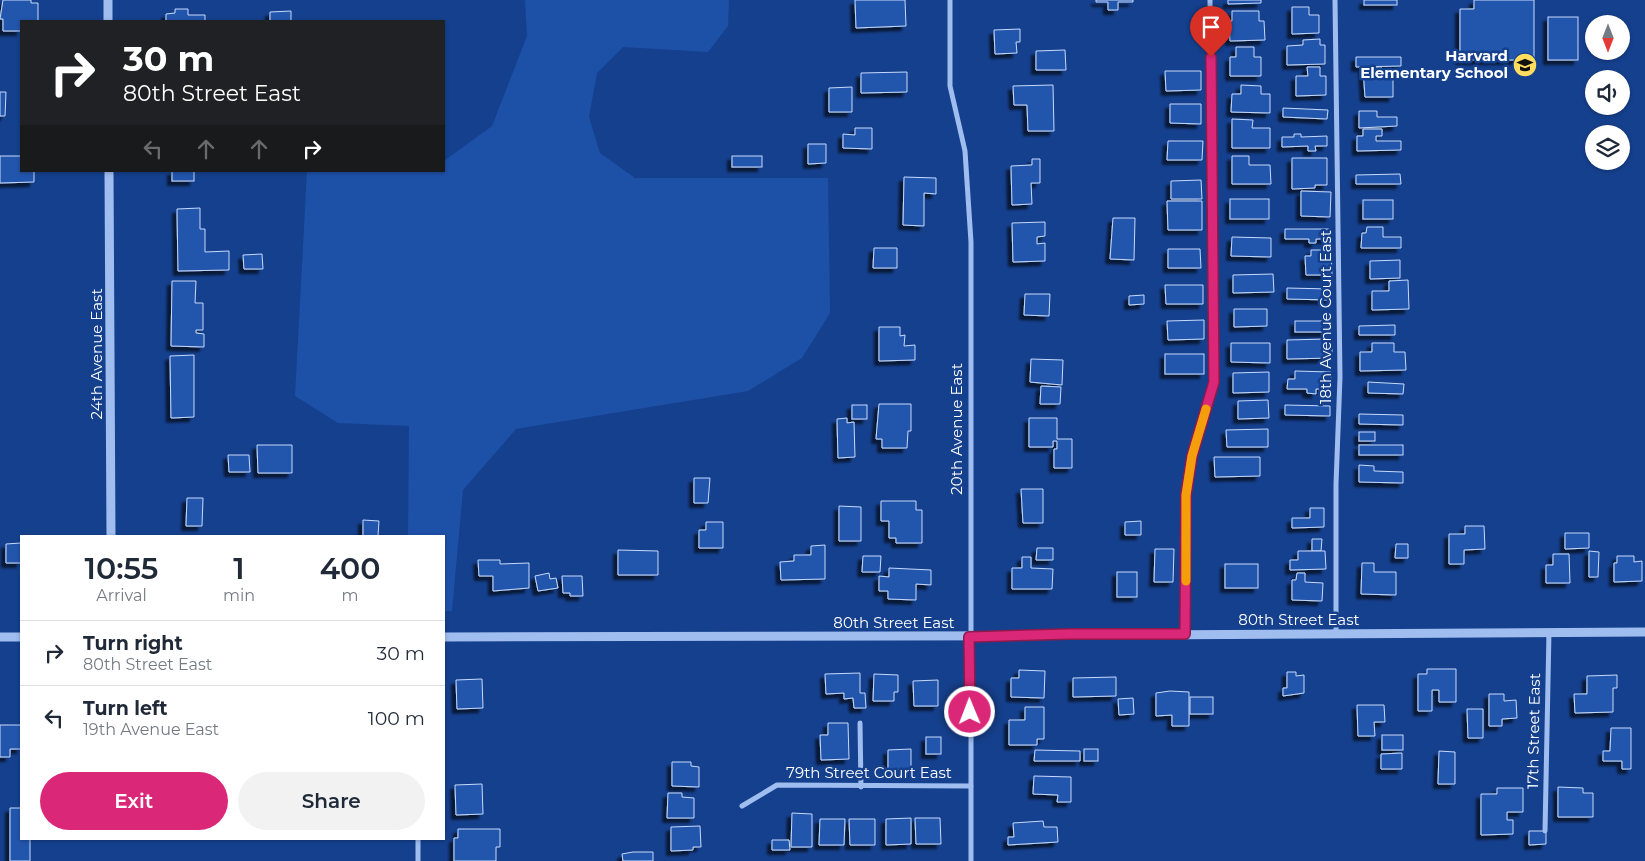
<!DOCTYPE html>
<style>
body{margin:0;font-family:Montserrat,sans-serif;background:#f2f2f3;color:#1f2937;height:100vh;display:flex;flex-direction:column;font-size:19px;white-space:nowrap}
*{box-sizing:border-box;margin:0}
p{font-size:16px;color:#747a83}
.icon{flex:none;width:28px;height:28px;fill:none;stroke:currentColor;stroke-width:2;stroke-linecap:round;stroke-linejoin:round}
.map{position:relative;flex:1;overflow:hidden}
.side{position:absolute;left:20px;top:535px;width:425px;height:305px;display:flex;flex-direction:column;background:#fff;border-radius:0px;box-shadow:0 1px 4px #0004}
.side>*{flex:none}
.top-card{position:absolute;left:20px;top:20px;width:425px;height:152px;border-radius:0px;box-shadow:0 1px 4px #0004;background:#202124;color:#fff;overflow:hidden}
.needle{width:32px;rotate:180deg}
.fabs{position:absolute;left:1585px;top:15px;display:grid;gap:10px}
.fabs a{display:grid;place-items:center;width:45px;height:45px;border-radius:50%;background:#fff;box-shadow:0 1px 4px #0004;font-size:25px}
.pin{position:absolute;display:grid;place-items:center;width:42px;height:42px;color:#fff;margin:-51px -21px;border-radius:50% 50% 50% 0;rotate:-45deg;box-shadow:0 0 5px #0007}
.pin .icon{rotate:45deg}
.me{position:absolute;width:55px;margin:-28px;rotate:359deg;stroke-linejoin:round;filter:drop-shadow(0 0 4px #0008)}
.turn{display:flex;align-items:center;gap:18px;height:105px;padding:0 20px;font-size:22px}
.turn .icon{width:65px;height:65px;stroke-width:2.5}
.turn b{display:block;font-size:35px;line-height:42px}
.lanes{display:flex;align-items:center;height:48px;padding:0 20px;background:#0003;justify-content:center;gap:25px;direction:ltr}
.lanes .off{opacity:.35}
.eta{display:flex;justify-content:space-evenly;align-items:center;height:85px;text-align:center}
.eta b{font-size:30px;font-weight:600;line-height:35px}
.action{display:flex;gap:10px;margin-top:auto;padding:10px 20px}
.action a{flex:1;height:58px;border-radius:30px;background:#db2777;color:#fff;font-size:20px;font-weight:600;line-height:58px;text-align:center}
.action a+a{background:#f2f2f3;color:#1f2937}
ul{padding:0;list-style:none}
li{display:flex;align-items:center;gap:15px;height:65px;padding:0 20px;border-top:1px solid #e0e1e3}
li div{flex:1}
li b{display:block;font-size:19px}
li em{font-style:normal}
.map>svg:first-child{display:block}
</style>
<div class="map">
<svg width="1645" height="861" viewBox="0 0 1645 861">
<defs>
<filter id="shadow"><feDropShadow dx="-4.5" dy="4.5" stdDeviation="1" flood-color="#0009"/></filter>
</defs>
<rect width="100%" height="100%" fill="#15408d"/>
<!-- green -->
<polygon fill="#1d50a7" points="525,0 729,0 728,26 708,52 623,47 597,73 589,117 600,153 635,178 828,178 830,313 802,358 748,391 516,429 463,490 452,611 444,611 444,536 408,536 409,426 338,423 295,396 307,171 444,171 444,161 492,126 527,36"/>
<!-- building -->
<g fill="#2355ac" stroke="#c6dafb" filter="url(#shadow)">
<polygon points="3,0 31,0 31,3 38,3 38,21 21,21 21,31 3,31 3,19 0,19"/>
<polygon points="855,0 905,0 906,26 856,28"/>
<polygon points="1096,0 1133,0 1133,2 1118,2 1118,10 1108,10 1108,2 1096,2"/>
<polygon points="1228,0 1261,0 1261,3 1228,4"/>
<rect x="1364" y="0" width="33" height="5"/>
<polygon points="1474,0 1534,0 1534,60 1460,60 1460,9 1474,9"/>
<polygon points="1292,7 1309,7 1309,15 1319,15 1319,33 1292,34"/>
<polygon points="175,9 188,9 188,15 205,15 205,21 166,21 166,14 175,13"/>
<polygon points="291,11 291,21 270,21 270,12"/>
<polygon points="1232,11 1259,11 1259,21 1264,21 1265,40 1230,41 1229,21 1232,21"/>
<rect x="1548" y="17" width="30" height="43"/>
<polygon points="1020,29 1020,42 1016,42 1017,53 995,54 994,30"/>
<polygon points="1320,39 1320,45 1325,45 1325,64 1287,65 1287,46 1303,45 1303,40"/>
<polygon points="1236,47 1254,47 1254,57 1261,57 1261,76 1230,76 1230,57 1236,57"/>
<polygon points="1065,50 1066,70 1036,70 1036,51"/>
<polygon points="1356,57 1401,57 1401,66 1356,67"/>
<polygon points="1307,67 1320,67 1320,76 1326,76 1326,95 1296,96 1296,76 1308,76"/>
<polygon points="1363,68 1382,68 1382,79 1393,79 1393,97 1365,97"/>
<polygon points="1165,71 1201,71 1201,90 1166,91"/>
<polygon points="907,72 907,92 861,93 861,73"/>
<polygon points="1053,85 1054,131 1028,131 1027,105 1014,105 1013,86"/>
<polygon points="1241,85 1261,86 1261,94 1270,94 1270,113 1231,112 1232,94 1241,94"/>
<polygon points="852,87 852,112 829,112 829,88"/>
<polygon points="0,92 6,92 5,116 0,116"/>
<polygon points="1170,104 1201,104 1201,124 1170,123"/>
<polygon points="1283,108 1328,110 1327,119 1283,117"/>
<polygon points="1359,111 1377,111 1377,117 1397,117 1397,126 1359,128"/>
<polygon points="1232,119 1253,120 1252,128 1270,128 1270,148 1232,148"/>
<polygon points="855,128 872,128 872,149 843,148 843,134 855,135"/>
<polygon points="1363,129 1382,129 1382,136 1376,136 1376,141 1401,141 1401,150 1357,151 1357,136 1363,136"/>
<polygon points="1294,134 1301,134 1301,137 1327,136 1327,146 1315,146 1316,151 1308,151 1308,146 1282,147 1282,137 1294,137"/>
<polygon points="1168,141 1203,141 1202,160 1167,160"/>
<polygon points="808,144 826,144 826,163 808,164"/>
<polygon points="0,156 21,156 21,171 34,171 34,182 0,183"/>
<rect x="732" y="156" width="30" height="11"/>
<polygon points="1232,156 1249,156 1249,165 1270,165 1271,184 1232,184"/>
<polygon points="1292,158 1327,158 1327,185 1315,185 1315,188 1292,189"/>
<polygon points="1032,159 1040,159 1040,183 1031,183 1032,204 1012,205 1011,166 1032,165"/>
<rect x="172" y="171" width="22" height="10"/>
<polygon points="1400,174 1401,184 1356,184 1356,175"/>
<polygon points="904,177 936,178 936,194 924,193 924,226 903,225"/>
<polygon points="1201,180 1202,199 1171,199 1171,181"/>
<polygon points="1301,191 1331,192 1330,217 1301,216"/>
<rect x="1230" y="199" width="39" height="20"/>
<rect x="1363" y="200" width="30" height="19"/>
<polygon points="1167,201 1202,201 1202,230 1168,230"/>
<polygon points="200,208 200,229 205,229 205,252 229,251 229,270 178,271 177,209"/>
<polygon points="1113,218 1135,218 1134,260 1110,259"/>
<polygon points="1045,222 1045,236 1037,237 1037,244 1045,243 1045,261 1013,262 1012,223"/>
<polygon points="1367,227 1383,227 1383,237 1401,237 1401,248 1361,248 1362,233 1366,233"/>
<polygon points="1285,229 1329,229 1329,239 1316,239 1316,243 1309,243 1309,239 1285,239"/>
<polygon points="1232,237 1271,238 1271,257 1231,256"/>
<polygon points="874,248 897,248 897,268 873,268"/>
<polygon points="1168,249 1200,249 1201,268 1168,268"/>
<polygon points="1311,250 1331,250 1332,275 1306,275 1305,256 1311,256"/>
<polygon points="262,254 263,269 244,269 243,255"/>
<polygon points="1400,260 1400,278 1370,279 1370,261"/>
<polygon points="1273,274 1274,292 1233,293 1233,275"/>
<polygon points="1408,280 1409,309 1372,310 1372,291 1389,291 1389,281"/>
<polygon points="172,281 196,281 195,303 203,303 203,330 196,330 196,333 204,334 204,347 171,346"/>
<polygon points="1165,285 1203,285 1203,304 1166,304"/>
<polygon points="1287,288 1330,289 1330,300 1287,299"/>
<polygon points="1025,294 1050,294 1049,316 1024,315"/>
<polygon points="1144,295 1144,304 1129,305 1129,296"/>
<polygon points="1234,309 1267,309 1267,326 1234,327"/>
<polygon points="1204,320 1204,339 1168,340 1167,321"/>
<rect x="1295" y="321" width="35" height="11"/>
<polygon points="1395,325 1395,335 1359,335 1359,326"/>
<polygon points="879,327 900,327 900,336 905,335 904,346 915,345 915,360 879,361"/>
<polygon points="1327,339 1328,349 1332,349 1332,358 1287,359 1287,340"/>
<polygon points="1231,343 1270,343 1270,363 1231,362"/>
<polygon points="1372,343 1394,343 1394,352 1405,352 1406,370 1360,371 1360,352 1372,352"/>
<rect x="1165" y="354" width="39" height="20"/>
<polygon points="194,355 194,417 171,418 170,356"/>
<polygon points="1031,359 1063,360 1062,385 1030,382"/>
<polygon points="1295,371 1331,372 1331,389 1316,389 1316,394 1307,393 1307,389 1287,389 1288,379 1295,379"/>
<polygon points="1269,372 1269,392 1233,393 1233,373"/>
<polygon points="1368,382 1404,384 1403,394 1368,393"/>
<polygon points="1041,386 1061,387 1060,404 1040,404"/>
<polygon points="1268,400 1269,418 1238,419 1238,401"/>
<polygon points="879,404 911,404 911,431 908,431 907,448 882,448 882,439 876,439"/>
<rect x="852" y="405" width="15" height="14"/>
<polygon points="1285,405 1330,406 1330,416 1285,415"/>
<polygon points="1359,414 1403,415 1403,425 1359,424"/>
<polygon points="847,418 847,423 854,422 855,457 838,458 837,419"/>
<polygon points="1029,418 1057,418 1057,439 1072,439 1072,468 1054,468 1054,449 1057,449 1057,441 1053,441 1053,447 1029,447"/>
<polygon points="1268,429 1268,447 1227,447 1226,430"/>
<rect x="1359" y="432" width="16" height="9"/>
<polygon points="257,445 292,445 292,473 258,473"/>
<rect x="1359" y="445" width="44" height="10"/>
<polygon points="228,455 249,455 250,472 229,472"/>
<polygon points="1214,457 1260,457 1260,476 1215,477"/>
<polygon points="1359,465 1374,466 1374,471 1403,472 1403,483 1359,482"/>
<polygon points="694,478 710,478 708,503 694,503"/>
<polygon points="1021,489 1043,489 1043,523 1023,523"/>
<polygon points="187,498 203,498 202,526 186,526"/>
<polygon points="881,501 916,501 916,510 922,510 922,543 896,543 896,538 889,538 889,521 881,521"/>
<polygon points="839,506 861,507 861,541 839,541"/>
<polygon points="1310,508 1324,508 1324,527 1292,528 1292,518 1310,518"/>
<polygon points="363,520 379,521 378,536 363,536"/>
<polygon points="1141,521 1141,535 1125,535 1125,522"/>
<polygon points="706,522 723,522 723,548 699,548 699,530 706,530"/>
<polygon points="1465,526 1484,526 1485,549 1464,550 1464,564 1449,564 1449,534 1465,534"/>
<polygon points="1565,533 1589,533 1589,548 1565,549"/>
<polygon points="1312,539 1322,539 1321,551 1312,551"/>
<polygon points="21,543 21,563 6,563 6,544"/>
<polygon points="1396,544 1408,544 1408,558 1395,558"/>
<polygon points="825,545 825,579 781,580 780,562 794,561 794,555 811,555 811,546"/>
<polygon points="1037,548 1053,548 1053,560 1036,560"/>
<polygon points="1155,549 1174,549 1173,582 1154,582"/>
<polygon points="618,550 658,551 658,575 618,575"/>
<polygon points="1298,551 1325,551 1326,569 1290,570 1290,560 1298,560"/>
<polygon points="1589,551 1599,552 1598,577 1589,577"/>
<polygon points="1553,554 1569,554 1570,583 1546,583 1546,565 1553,565"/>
<polygon points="863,556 881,556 880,572 862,572"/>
<polygon points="1617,556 1634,556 1634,562 1642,561 1642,581 1614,582 1614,563 1617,563"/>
<polygon points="1022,557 1031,557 1031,568 1053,569 1052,589 1012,589 1012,568 1022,568"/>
<polygon points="478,560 500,560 500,564 529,563 529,588 493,591 493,576 479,576"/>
<polygon points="1362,563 1374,563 1374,572 1396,572 1396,595 1361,594"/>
<rect x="1225" y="564" width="33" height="24"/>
<polygon points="889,568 931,570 931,585 916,584 916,600 888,599 888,591 879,591 879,576 889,577"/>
<rect x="1117" y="572" width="20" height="25"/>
<polygon points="549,573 550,579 556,578 558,588 538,591 535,576"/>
<polygon points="1297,573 1305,573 1305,582 1323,583 1322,601 1292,600 1292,580 1296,580"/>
<polygon points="562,576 582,576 583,596 570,596 570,593 563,593"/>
<polygon points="1427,669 1456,669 1456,702 1439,702 1439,690 1432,690 1432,711 1418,711 1418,674 1427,674"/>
<polygon points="1019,670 1045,671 1044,698 1011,697 1011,678 1019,678"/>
<polygon points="1287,672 1296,672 1296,676 1304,675 1304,693 1283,696 1283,688 1287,688"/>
<polygon points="860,673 860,693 865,693 866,708 854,708 853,698 844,699 844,693 826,694 825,674"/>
<polygon points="874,674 898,675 898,692 894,692 894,701 873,701"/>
<polygon points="1617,675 1617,688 1613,688 1613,712 1575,713 1574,694 1587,694 1587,676"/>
<polygon points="1116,677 1116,696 1073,697 1073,678"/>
<polygon points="482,679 483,708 457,709 456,680"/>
<polygon points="938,680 938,706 914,706 913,681"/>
<polygon points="1170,691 1189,692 1189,726 1172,726 1172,715 1156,716 1156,693"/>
<polygon points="1489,694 1504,694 1504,701 1516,700 1517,718 1502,719 1502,726 1489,726"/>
<rect x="1190" y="697" width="23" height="17"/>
<polygon points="1133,698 1134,714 1119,715 1118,699"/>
<polygon points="1357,705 1384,705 1385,722 1374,722 1375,736 1358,736"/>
<polygon points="1025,707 1044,707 1044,739 1037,739 1037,745 1009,745 1009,720 1025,720"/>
<polygon points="1467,709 1483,709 1483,738 1468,738"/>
<polygon points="828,723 848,723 849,759 821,760 820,735 828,735"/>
<polygon points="0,725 21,725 21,749 10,749 10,757 0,757"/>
<polygon points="1611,728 1631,728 1631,769 1622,769 1622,761 1603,761 1603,751 1610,751"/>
<rect x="1382" y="735" width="21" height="15"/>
<rect x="926" y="737" width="15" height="17"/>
<polygon points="911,749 911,770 888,770 888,750"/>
<rect x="1084" y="749" width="14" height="12"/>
<polygon points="1035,750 1080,751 1080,761 1034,761"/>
<polygon points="1439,751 1455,752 1455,784 1438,784"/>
<polygon points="1402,753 1402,769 1381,769 1381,754"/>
<polygon points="672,762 691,762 691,766 699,767 699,787 672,786"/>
<polygon points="1034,776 1071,777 1071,802 1057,802 1058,795 1033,794"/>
<polygon points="482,784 483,814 456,815 455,785"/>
<polygon points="1558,787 1583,788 1583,793 1593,793 1593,817 1558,817"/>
<polygon points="1497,788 1523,788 1523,812 1507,812 1507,820 1513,820 1513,834 1481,835 1481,794 1497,794"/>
<polygon points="668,793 682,793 682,797 694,798 694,818 667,818"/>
<polygon points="10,808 21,808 21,839 30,839 30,861 10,861"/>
<polygon points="792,813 812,814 812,847 791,847"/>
<polygon points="911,818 911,844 886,845 886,819"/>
<polygon points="915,818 940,818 941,844 916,844"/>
<polygon points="820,819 845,819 844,845 819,845"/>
<polygon points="849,819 875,819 875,845 850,845"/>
<polygon points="1043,821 1044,827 1057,827 1058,842 1008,845 1008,837 1014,837 1013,823"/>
<polygon points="700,826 701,847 693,847 693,850 671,851 671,827"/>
<polygon points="458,829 500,829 500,847 496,847 496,861 454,861 454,838 458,838"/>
<polygon points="1529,831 1546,831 1546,844 1529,845"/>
<polygon points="772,840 789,840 790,850 772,850"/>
<polygon points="633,852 653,852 653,861 623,861 622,854"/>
</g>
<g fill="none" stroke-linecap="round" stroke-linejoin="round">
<!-- minor -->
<g stroke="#a0bdf0" stroke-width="5">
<polyline points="950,0 950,86 965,151 971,242 971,861"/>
<polyline points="1335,0 1340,377 1336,484 1336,634"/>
<polyline points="1185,634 1186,495 1192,456 1214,382 1210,0"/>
<polyline points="860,723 861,787"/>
<polyline points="742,806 777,785 971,786"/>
<polyline points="1545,831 1549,632"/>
<polyline points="418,861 418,839"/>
</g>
<!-- tertiary -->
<g stroke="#a0bdf0" stroke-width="9">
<polyline points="108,0 108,21"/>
<polyline points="109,171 111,536"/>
<polyline points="0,637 21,637"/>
<path d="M444,637C844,637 1245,635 1645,632"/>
</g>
</g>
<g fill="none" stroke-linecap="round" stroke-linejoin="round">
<!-- route casing -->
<g stroke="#8e194d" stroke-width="12">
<polyline id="route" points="970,712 969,637 1069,634 1185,634 1186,495 1192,456 1214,382 1211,57"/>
</g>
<!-- route -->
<use href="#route" stroke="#db2777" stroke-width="9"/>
<!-- slow -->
<polyline stroke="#f59e0b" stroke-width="9" points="1186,581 1186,495 1192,456 1206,409"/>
</g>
<!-- icons -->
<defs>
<g id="school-disc" transform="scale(1.25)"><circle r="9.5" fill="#ffde5f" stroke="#15408d"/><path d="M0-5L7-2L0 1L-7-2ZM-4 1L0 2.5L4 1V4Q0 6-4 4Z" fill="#111"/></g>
</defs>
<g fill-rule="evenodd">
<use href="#school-disc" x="1525" y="65"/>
</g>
<g text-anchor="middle" stroke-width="5" stroke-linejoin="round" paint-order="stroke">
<!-- poi labels -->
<g font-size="15" font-weight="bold" fill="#fff" stroke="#15408d" text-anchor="end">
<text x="1508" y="61">Harvard<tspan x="1508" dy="17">Elementary School</tspan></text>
</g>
<!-- street labels -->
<g font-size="15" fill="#fff" stroke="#15408d">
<text transform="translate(1326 317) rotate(-90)" y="5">18th Avenue Court East</text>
<text transform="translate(97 354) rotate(-90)" y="5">24th Avenue East</text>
<text transform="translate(957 429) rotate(-90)" y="5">20th Avenue East</text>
<text x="1299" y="625">80th Street East</text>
<text x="894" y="628">80th Street East</text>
<text transform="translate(1534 731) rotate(-89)" y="5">17th Street East</text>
<text x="869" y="778">79th Street Court East</text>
</g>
</g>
</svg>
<div class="fabs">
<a><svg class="needle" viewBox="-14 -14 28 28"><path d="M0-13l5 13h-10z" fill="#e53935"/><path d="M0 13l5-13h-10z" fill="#747a83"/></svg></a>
<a><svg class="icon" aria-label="sound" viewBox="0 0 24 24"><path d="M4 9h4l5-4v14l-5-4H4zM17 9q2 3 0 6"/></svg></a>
<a><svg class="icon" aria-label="layers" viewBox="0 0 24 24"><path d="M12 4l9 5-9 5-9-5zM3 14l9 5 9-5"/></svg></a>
</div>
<div class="pin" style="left:1211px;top:57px;background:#d93025"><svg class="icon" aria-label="arrive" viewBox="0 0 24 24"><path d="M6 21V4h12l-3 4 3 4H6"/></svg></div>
<svg class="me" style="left:970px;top:712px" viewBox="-20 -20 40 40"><circle r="17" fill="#db2777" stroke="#fff" stroke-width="3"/><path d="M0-11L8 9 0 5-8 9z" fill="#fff"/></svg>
<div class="top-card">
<div class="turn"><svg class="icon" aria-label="right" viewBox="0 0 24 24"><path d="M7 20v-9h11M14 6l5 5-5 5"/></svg><div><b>30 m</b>80th Street East</div></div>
<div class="lanes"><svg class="icon off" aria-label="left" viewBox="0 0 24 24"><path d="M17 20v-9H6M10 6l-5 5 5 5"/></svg><svg class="icon off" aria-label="ahead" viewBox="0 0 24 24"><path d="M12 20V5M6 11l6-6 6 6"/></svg><svg class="icon off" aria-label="ahead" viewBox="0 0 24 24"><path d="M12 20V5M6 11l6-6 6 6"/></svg><svg class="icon" aria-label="right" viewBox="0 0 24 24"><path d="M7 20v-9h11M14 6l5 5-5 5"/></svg></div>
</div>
<section class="side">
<div class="eta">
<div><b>10:55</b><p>Arrival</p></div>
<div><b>1</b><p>min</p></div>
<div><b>400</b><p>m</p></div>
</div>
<ul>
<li><svg class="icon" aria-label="right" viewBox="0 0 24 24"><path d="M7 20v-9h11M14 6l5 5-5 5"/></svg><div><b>Turn right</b><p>80th Street East</p></div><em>30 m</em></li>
<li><svg class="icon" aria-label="left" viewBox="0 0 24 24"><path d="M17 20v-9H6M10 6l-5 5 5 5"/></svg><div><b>Turn left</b><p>19th Avenue East</p></div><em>100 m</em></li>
</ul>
<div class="action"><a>Exit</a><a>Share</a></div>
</section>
</div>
